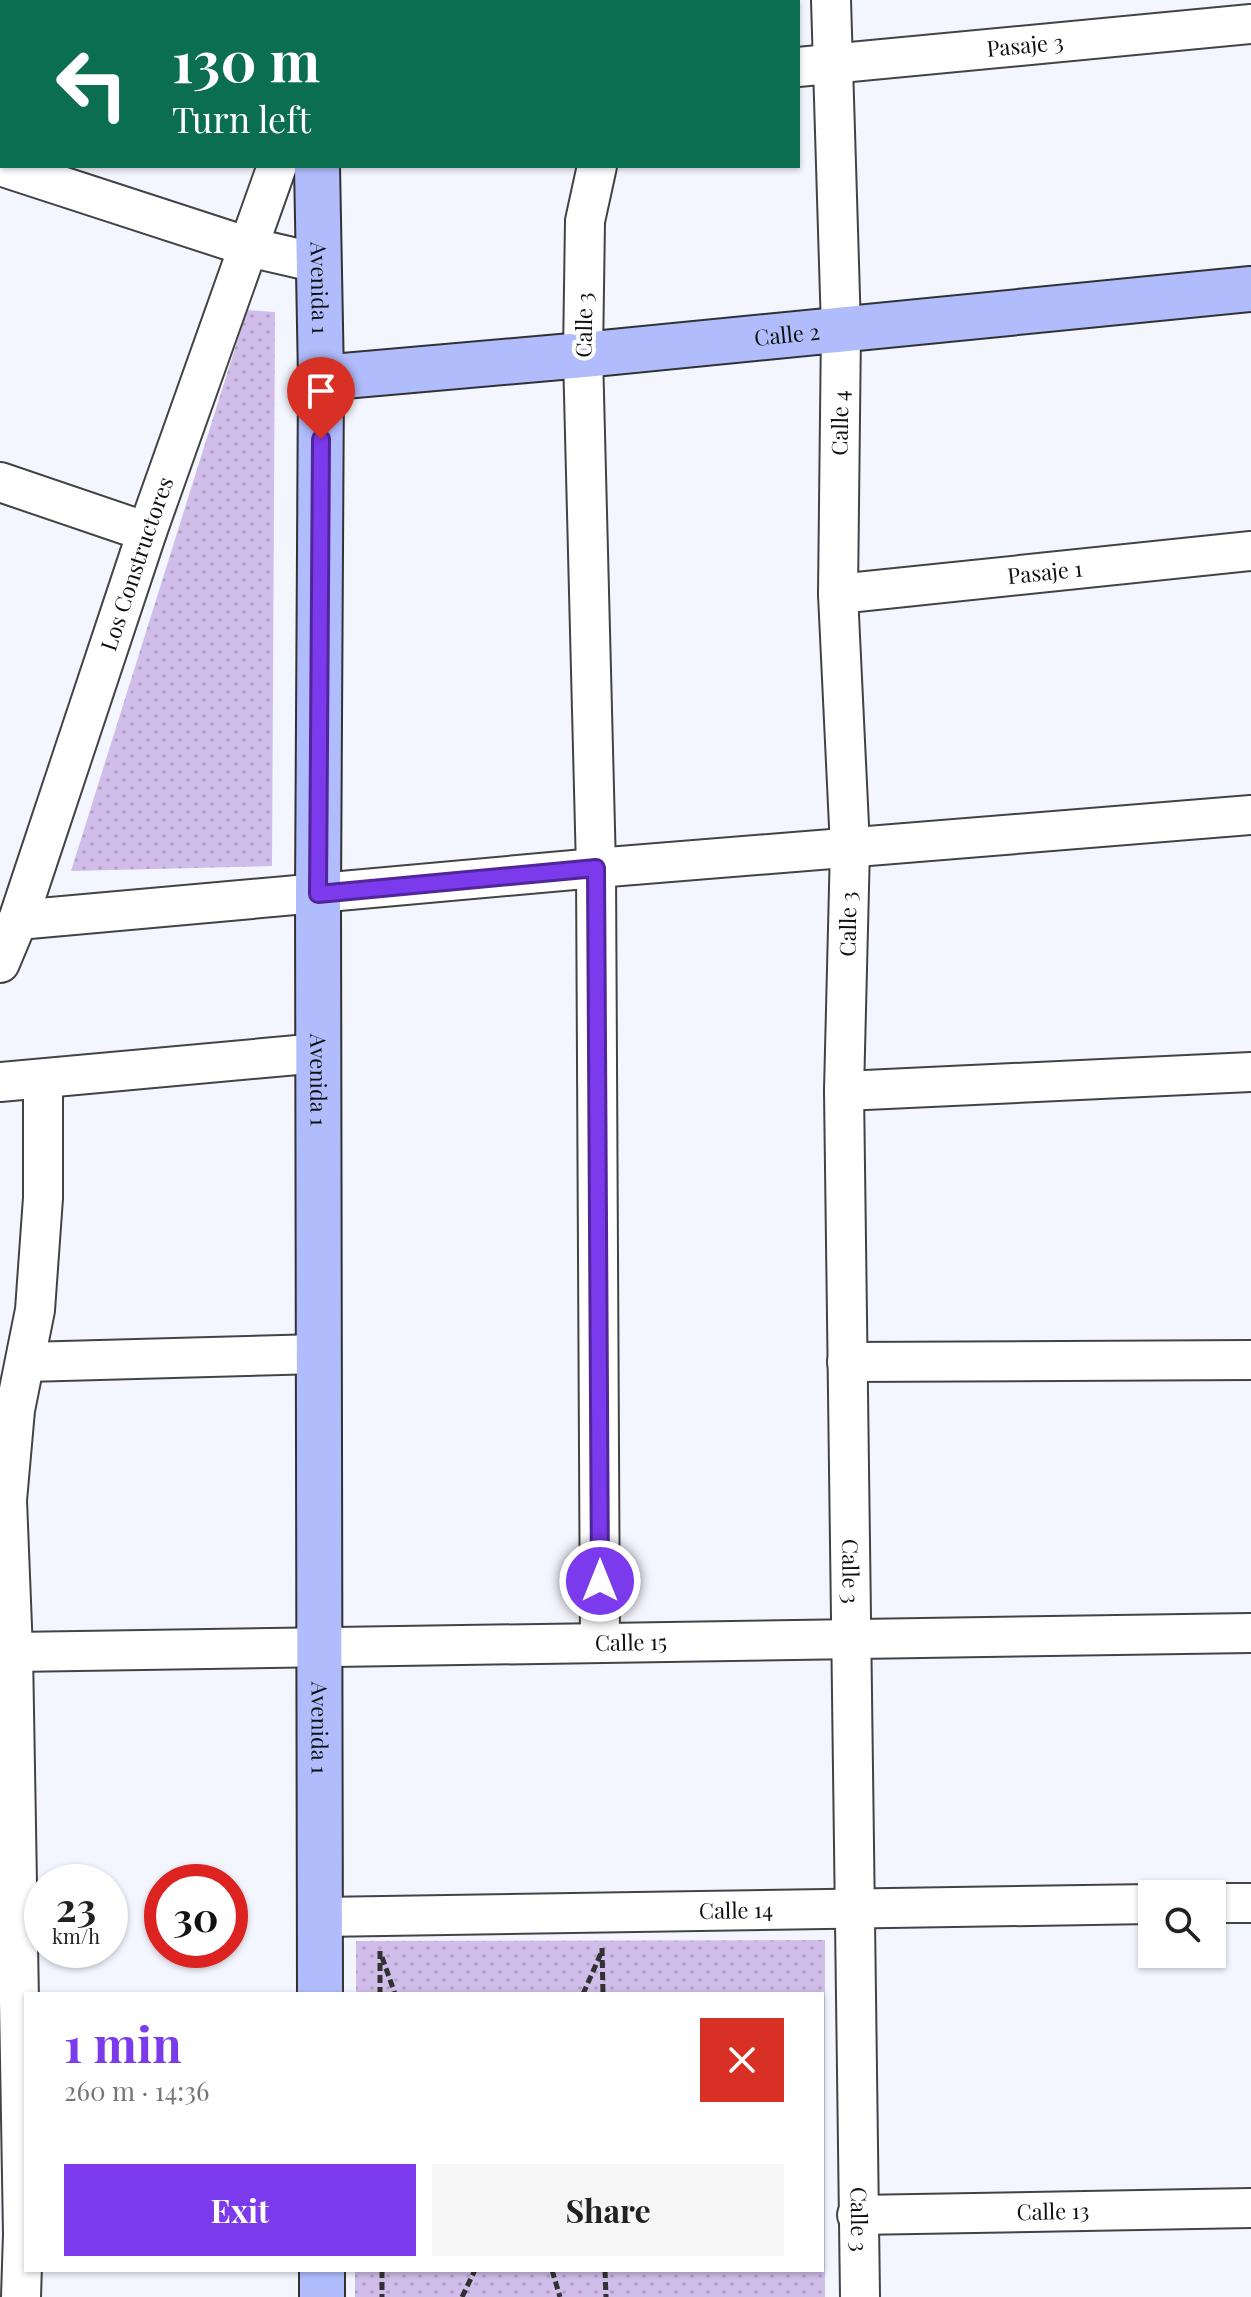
<!DOCTYPE html>
<meta charset="utf-8">
<style>
body{margin:0;font-family:"Playfair Display",serif;background:#f6f6f6;color:#222;height:100vh;display:flex;flex-direction:column;font-size:30px;white-space:nowrap}
*{box-sizing:border-box;margin:0}
p{font-size:26px;color:#767676}
.icon{flex:none;width:44px;height:44px;fill:none;stroke:currentColor;stroke-width:2;stroke-linecap:round;stroke-linejoin:round}
.map{position:relative;flex:1;overflow:hidden}
.drawer{position:absolute;left:24px;top:1992px;width:800px;height:280px;display:flex;flex-direction:column;background:#fff;border-radius:0px;box-shadow:0 2px 6px #0004}
.drawer>*{flex:none}
.top-card{position:absolute;left:0px;top:0px;width:800px;height:168px;box-shadow:0 2px 6px #0004;background:#0b6e4f;color:#fff;overflow:hidden}
.tools{position:absolute;left:1138px;top:1880px;display:grid;gap:16px}
.tools a{display:grid;place-items:center;width:88px;height:88px;border-radius:0px;background:#fff;box-shadow:0 2px 6px #0004;font-size:40px}
.speed{position:absolute;left:24px;top:1864px;display:flex;gap:16px;font-size:40px;font-weight:700;text-align:center}
.speed>*{display:grid;place-content:center;width:104px;height:104px;border-radius:50%;background:#fff;box-shadow:0 2px 6px #0004;line-height:1}
.speed small{font-size:20px;font-weight:400}
.speed .limit{border:12px solid #d22;background:#fff;color:#111}
.pin{position:absolute;display:grid;place-items:center;width:68px;height:68px;color:#fff;margin:-82px -34px;border-radius:50% 50% 50% 0;rotate:-45deg;box-shadow:0 0 8px #0007}
.pin .icon{rotate:45deg}
.me{position:absolute;width:88px;margin:-44px;rotate:0deg;stroke-linejoin:round;filter:drop-shadow(0 0 6px #0008)}
.turn{display:flex;align-items:center;gap:28px;height:168px;padding:0 40px;font-size:36px}
.turn .icon{width:104px;height:104px;stroke-width:2.5}
.turn b{display:block;font-size:56px;line-height:68px}
.round{display:grid;place-items:center;flex:none;width:84px;height:84px;border-radius:0px;background:#f6f6f6}
.head{display:flex;align-items:center;justify-content:space-between;height:136px;padding:0 40px}
h1{font-size:48px;font-weight:700;line-height:60px;color:#7c3aed}
.action{display:flex;gap:16px;margin-top:auto;padding:16px 40px}
.action a{flex:1;height:92px;border-radius:0px;background:#7c3aed;color:#fff;font-size:32px;font-weight:700;line-height:92px;text-align:center}
.action a+a{background:#f6f6f6;color:#222}
.map>svg:first-child{display:block}
</style>
<div class="map">
<svg width="1251" height="2297" viewBox="0 0 1251 2297">
<defs>
<pattern id="park-dots" width="8" height="8" patternUnits="userSpaceOnUse" patternTransform="scale(2)"><rect width="8" height="8" fill="#d0bde9"/><path d="M2 2h.1M6 6h.1" fill="none" stroke="#b2a1c7" stroke-width="1.8" stroke-linecap="round"/></pattern>
</defs>
<rect width="100%" height="100%" fill="#f4f6ff"/>
<!-- park -->
<g fill="url(#park-dots)">
<polygon points="247,310 275,312 272,866 71,871"/>
<polygon points="825,1940 825,2297 355,2297 355,2270 822,2270 822,1994 356,1994 356,1941"/>
</g>
<g fill="none" stroke-linecap="round" stroke-linejoin="round">
<!-- street casing -->
<g stroke="#434343" stroke-width="42">
<g id="street">
<path id="s1" d="M831,0L841,329L838,594L850,847L844,1091L860,2297"/>
<polyline points="642,2 642,0"/>
<polyline points="0,14 2,8"/>
<path id="s2" d="M798,67L1251,24"/>
<polyline points="0,166 249,247 318,263"/>
<polyline points="597,166 585,221 583,355 596,868 600,1643"/>
<polyline points="0,482 147,532"/>
<path id="s3" d="M838,594L1251,551"/>
<polyline points="18,920 596,868 1251,815"/>
<path id="s4" d="M0,963L18,920L147,532L277,166"/>
<polyline points="0,1082 319,1053"/>
<polyline points="844,1091 1251,1072"/>
<polyline points="26,1362 319,1354"/>
<polyline points="847,1362 1251,1360"/>
<path id="s5" d="M13,1652L1251,1633"/>
<polyline points="1212,1903 1251,1903"/>
<path id="s6" d="M320,1917L1152,1904"/>
<path id="s7" d="M857,2215L1251,2208"/>
<polyline points="21,2297 23,2234 13,1652 7,1500 15,1410 35,1310 43,1198 43,1079"/>
</g>
</g>
<!-- secondary casing -->
<g stroke="#323232" stroke-width="48">
<g id="secondary">
<polyline points="345,2 346,0"/>
<path id="s8" d="M317,166L321,378L318,894L320,1994"/>
<path id="s9" d="M321,378L583,355L1251,289"/>
<polyline points="322,2270 322,2297"/>
</g>
</g>
<!-- path -->
<g stroke="#323232" stroke-width="5" stroke-dasharray="8 4" stroke-linecap="butt">
<polyline points="602,1948 603,1994"/>
<polyline points="380,1951 380,1994"/>
<polyline points="382,1957 395,1994"/>
<polyline points="583,1994 602,1951"/>
<polyline points="382,2270 382,2297"/>
<polyline points="552,2270 560,2297"/>
<polyline points="605,2270 606,2297"/>
<polyline points="462,2297 475,2270"/>
</g>
<!-- street -->
<use href="#street" stroke="#fff" stroke-width="38"/>
<!-- secondary -->
<use href="#secondary" stroke="#b1bcfd" stroke-width="44"/>
</g>
<g fill="none" stroke-linecap="round" stroke-linejoin="round">
<!-- route casing -->
<g stroke="#51269a" stroke-width="20">
<polyline id="route" points="321,439 318,894 596,868 600,1581"/>
</g>
<!-- route -->
<use href="#route" stroke="#7c3aed" stroke-width="14"/>
</g>
<g text-anchor="middle" stroke-width="8" stroke-linejoin="round" paint-order="stroke">
<!-- street labels -->
<g font-size="22" fill="#101010" stroke="#fff">
<text dy="8" stroke="none"><textPath href="#s2" startOffset="228">Pasaje 3</textPath></text>
<text dy="8" stroke="none"><textPath href="#s8" startOffset="122">Avenida 1</textPath></text>
<text transform="translate(584 325) rotate(-89)" y="8">Calle 3</text>
<text dy="8" stroke="none"><textPath href="#s9" startOffset="468">Calle 2</textPath></text>
<text transform="translate(840 423) rotate(-89)" y="8">Calle 4</text>
<text dy="8" stroke="none"><textPath href="#s4" startOffset="422">Los Constructores</textPath></text>
<text dy="8" stroke="none"><textPath href="#s3" startOffset="208">Pasaje 1</textPath></text>
<text transform="translate(848 924) rotate(-89)" y="8">Calle 3</text>
<text dy="8" stroke="none"><textPath href="#s8" startOffset="914">Avenida 1</textPath></text>
<text dy="8" stroke="none"><textPath href="#s1" startOffset="1572">Calle 3</textPath></text>
<text dy="8" stroke="none"><textPath href="#s5" startOffset="618">Calle 15</textPath></text>
<text dy="8" stroke="none"><textPath href="#s8" startOffset="1562">Avenida 1</textPath></text>
<text dy="8" stroke="none"><textPath href="#s6" startOffset="416">Calle 14</textPath></text>
<text dy="8" stroke="none"><textPath href="#s7" startOffset="196">Calle 13</textPath></text>
<text dy="8" stroke="none"><textPath href="#s1" startOffset="2220">Calle 3</textPath></text>
</g>
</g>
</svg>
<div class="tools">
<a><svg class="icon" aria-label="search" viewBox="0 0 24 24"><circle cx="10" cy="10" r="6"/><path d="M15 15l6 6"/></svg></a>
</div>
<div class="speed"><div>23<small>km/h</small></div><div class="limit">30</div></div>
<div class="pin" style="left:321px;top:439px;background:#d93025"><svg class="icon" aria-label="arrive" viewBox="0 0 24 24"><path d="M6 21V4h12l-3 4 3 4H6"/></svg></div>
<svg class="me" style="left:600px;top:1581px" viewBox="-20 -20 40 40"><circle r="17" fill="#7c3aed" stroke="#fff" stroke-width="3"/><path d="M0-11L8 9 0 5-8 9z" fill="#fff"/></svg>
<div class="top-card">
<div class="turn"><svg class="icon" aria-label="left" viewBox="0 0 24 24"><path d="M17 20v-9H6M10 6l-5 5 5 5"/></svg><div><b>130 m</b>Turn left</div></div>
</div>
<section class="drawer">
<div class="head"><div><h1>1 min</h1><p>260 m · 14:36</p></div><a class="round" style="background:#d93025;color:#fff"><svg class="icon" aria-label="close" viewBox="0 0 24 24"><path d="M6 6l12 12M18 6L6 18"/></svg></a></div>
<div class="action"><a>Exit</a><a>Share</a></div>
</section>
</div>
